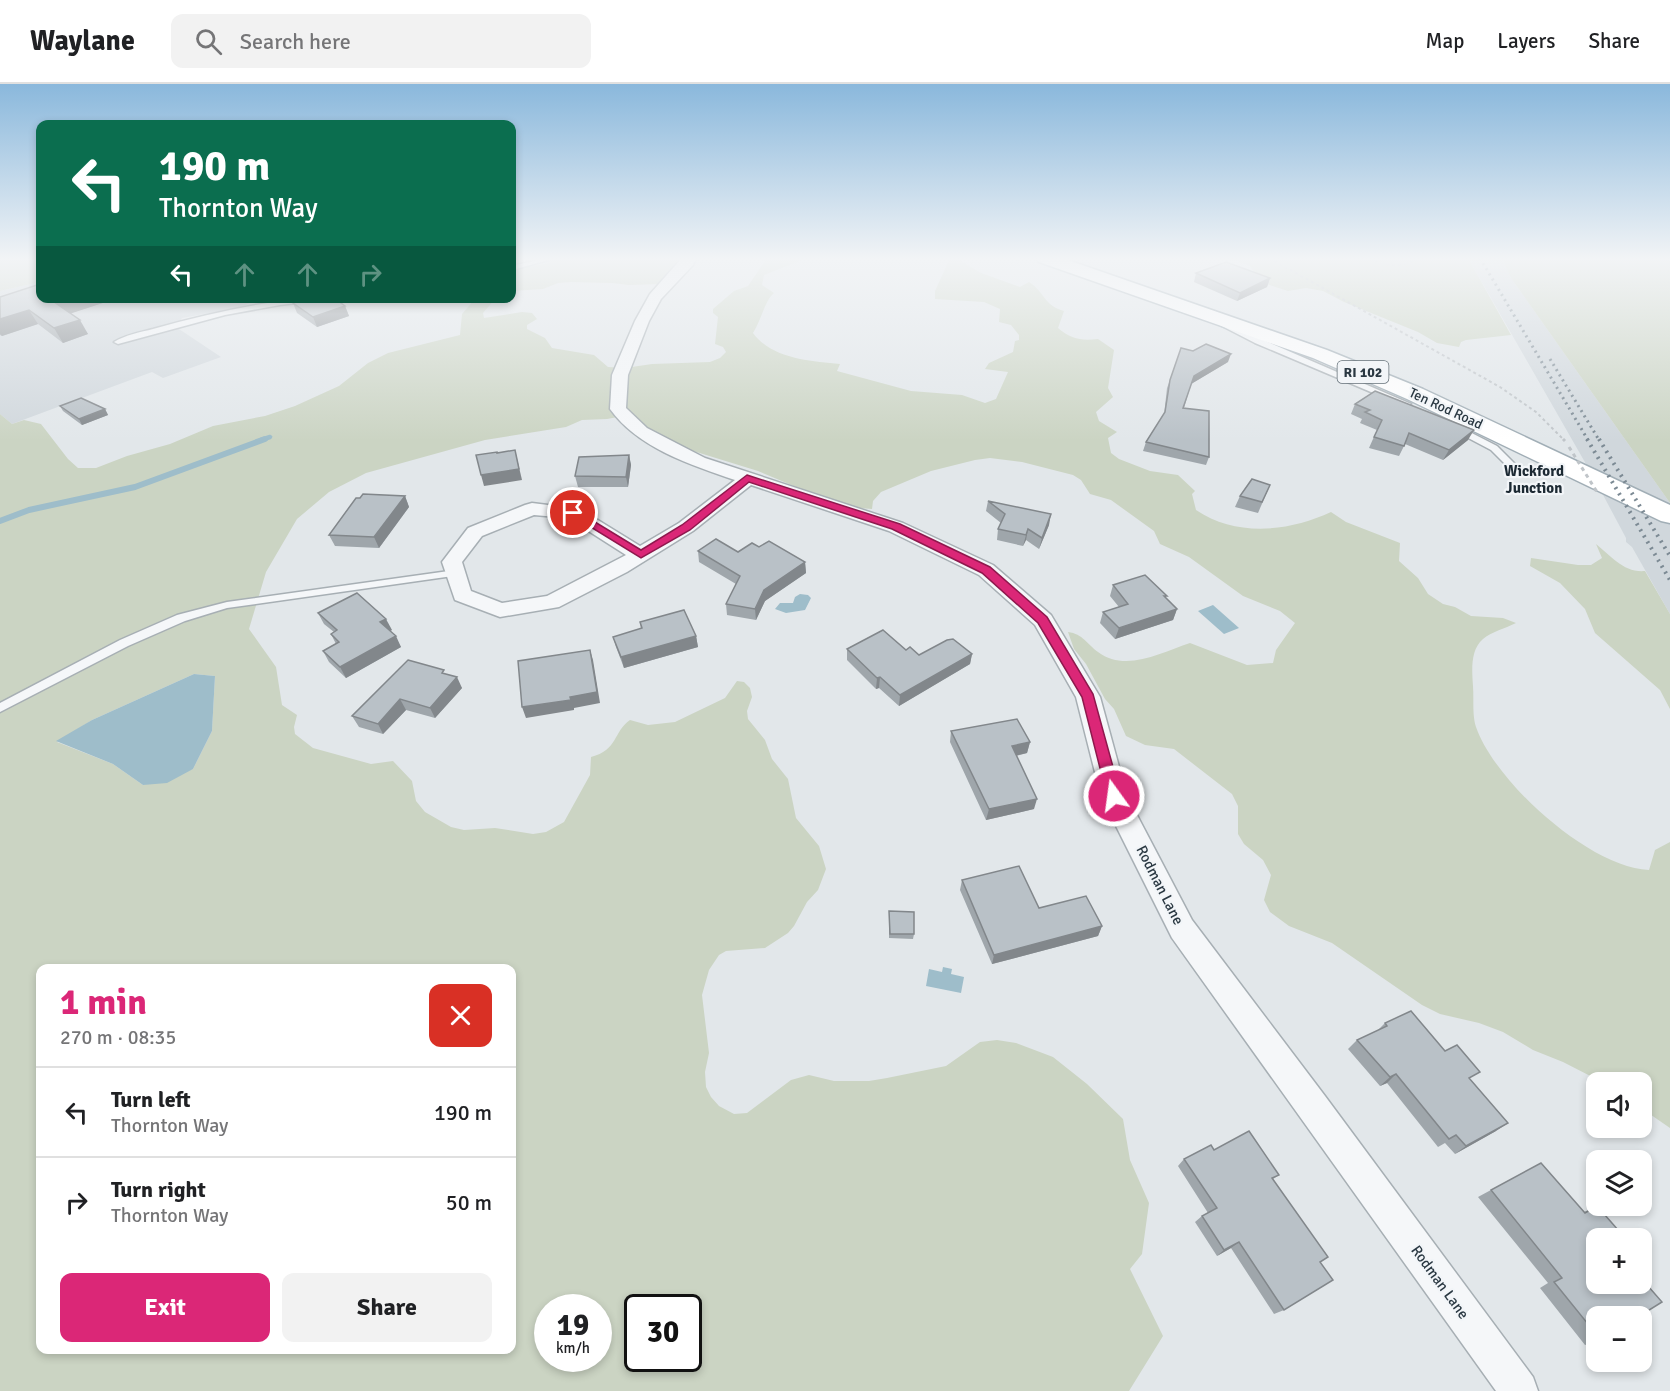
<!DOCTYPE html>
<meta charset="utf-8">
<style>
body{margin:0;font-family:Signika,sans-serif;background:#f2f2f2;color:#202124;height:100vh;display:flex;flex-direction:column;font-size:22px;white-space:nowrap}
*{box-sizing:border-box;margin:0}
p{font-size:20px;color:#757577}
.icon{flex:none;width:33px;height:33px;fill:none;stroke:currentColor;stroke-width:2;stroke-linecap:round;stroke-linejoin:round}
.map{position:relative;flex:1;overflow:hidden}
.details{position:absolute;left:36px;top:880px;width:480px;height:390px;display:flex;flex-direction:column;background:#fff;border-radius:12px;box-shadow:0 3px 9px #0003}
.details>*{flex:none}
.guide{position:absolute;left:36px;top:36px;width:480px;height:183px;border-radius:12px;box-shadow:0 3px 9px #0003;background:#0b6e4f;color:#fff;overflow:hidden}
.tools{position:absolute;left:1586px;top:988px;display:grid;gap:12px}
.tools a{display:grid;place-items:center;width:66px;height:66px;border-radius:12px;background:#fff;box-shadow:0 3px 9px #0003;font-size:30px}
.speed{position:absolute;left:534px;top:1210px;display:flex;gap:12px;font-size:30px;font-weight:700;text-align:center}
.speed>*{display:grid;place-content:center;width:78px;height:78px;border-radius:50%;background:#fff;box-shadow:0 3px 9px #0003;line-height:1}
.speed small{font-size:15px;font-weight:400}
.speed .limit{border:3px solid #111;border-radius:9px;background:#fff;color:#111}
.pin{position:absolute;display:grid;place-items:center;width:51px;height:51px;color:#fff;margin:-26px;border:3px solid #fff;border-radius:50%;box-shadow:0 2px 6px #0007}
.me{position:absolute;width:66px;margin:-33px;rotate:346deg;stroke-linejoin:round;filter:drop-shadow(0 0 4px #0008)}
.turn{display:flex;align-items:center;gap:21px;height:126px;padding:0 24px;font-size:27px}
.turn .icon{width:78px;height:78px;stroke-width:2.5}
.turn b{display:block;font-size:42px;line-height:51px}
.lanes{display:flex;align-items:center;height:57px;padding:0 24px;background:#0003;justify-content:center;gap:30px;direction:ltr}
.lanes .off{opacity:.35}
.round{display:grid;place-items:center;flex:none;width:63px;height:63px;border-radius:12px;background:#f2f2f2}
.summary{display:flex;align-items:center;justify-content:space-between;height:102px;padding:0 24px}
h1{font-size:36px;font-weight:700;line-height:45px;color:#db2777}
.button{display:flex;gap:12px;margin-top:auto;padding:12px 24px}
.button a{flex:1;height:69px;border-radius:12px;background:#db2777;color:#fff;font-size:24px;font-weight:700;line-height:69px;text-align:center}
.button a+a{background:#f2f2f2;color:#202124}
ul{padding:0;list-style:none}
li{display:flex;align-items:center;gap:18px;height:90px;padding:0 24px;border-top:2px solid #e0e0e0}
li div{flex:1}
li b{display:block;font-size:22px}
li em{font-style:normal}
header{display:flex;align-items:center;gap:36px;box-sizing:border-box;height:84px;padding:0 30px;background:#fff;border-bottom:2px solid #e0e0e0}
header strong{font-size:28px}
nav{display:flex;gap:33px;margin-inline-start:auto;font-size:21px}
.search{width:420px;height:54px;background:#f2f2f2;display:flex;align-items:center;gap:15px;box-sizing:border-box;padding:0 21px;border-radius:12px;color:#757577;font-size:22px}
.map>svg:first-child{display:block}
</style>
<header>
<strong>Waylane</strong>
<div class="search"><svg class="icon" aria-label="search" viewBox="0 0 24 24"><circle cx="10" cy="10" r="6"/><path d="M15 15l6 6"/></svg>Search here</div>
<nav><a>Map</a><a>Layers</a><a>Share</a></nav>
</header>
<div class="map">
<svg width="1670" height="1307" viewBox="0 0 1670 1307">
<rect width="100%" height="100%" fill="#e2e7ea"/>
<!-- built -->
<g fill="#d0d7dc">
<polygon points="1468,174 1502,174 1511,194 1670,419 1670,530 1632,463 1626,458 1626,454 1594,394"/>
<polygon points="40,198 40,214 257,215 242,223 182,234 176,243 221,273 163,294 152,288 12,340 0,330 0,207"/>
</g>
<!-- green -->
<g fill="#cbd4c3" fill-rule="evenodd">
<polygon points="0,174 40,174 40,198 0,207"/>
<polygon points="555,174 684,174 660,200 629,201 612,199 571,198 558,199 543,205 512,207 512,186 549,179"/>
<path d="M767,174H816L802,176L764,191L762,201L774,209C765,216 761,237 753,249C772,275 810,277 840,280L837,287L911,307L962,311L985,319L996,315L1008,288L985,285L989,279L1013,268L1015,257L1019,256V251L1011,241L999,238L1000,225L984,218L935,215V207L950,174H956L981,189L1020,203L1029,198C1045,208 1043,221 1064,227L1058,244C1071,255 1081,257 1098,255L1114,266L1108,304L1113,313L1096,328L1099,337L1117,348L1108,354L1111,369L1119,375L1150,387L1178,391L1195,407L1192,410L1196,426C1236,453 1288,448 1331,428L1346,438L1400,459L1399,477L1418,494L1428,510L1443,520L1455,523L1471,532L1503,534L1516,539C1506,544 1491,548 1483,555C1470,566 1472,587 1473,602C1474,615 1472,631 1476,643C1495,698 1590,784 1649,786L1655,766L1670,758V1044L1641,1024V999H1604L1563,978L1533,966L1503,948L1479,939L1440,930L1422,921L1332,859L1289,842L1270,828L1264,816L1271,791L1263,776L1244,760L1238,750V722L1232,710L1174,665L1145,661L1126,652L1114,625L1105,615L1086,580L1074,565L1068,548C1083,550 1087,560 1098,568C1126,589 1162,568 1190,559L1247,581L1273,579L1276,566L1295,539L1280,527L1243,512L1189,473L1160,460L1154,447L1111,416L1090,410L1081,396L1073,391L1022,378L990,374L975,376L931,387L881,408L873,417L872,425L859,424L813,410L758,387L677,362L640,340L634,330L607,335L582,336L566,343L485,356L366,389L329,408L297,435L266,488L249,545L276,583L282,621L297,631L294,643L295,650L313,664L371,680L393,677L412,697L416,717L425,728L451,743L464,746L495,744L533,750L546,748L564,738L590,691L591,673C618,666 613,648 630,636L648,641L675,638L725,614L737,597L744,598L750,604L752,613L747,627L748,635L765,656L772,675L788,695L796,734L819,762L826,785L818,806L807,818L794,842L788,849L765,864L726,867L719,871L709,886L702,911L709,969L705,988L706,1003L711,1013L719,1022L734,1030L747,1029L791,996L809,991L834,997H869L887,994L946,982L980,958L997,956L1016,959L1053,973L1087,1000L1123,1035L1130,1076L1149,1119L1142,1170L1130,1185L1163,1252L1129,1307H0V330L12,340L24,336L41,340L68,375L78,384H96L127,372L170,360L213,342L265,332L295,322L339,302L368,279L388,269L460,251L462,230L475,215H495L483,229L484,234L522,228L532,229L537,235L527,241V245L545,254L552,264L594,271L608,283L625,284L652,280L710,278L720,274L726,268L723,263L715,260L718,233L713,229V225L734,207L748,202ZM194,590L215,592L212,647L193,685L143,701L113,680L57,658L92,636ZM40,885H512V1266H40ZM548,1224H598V1275H548ZM638,1224H688V1275H638Z"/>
<polygon points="1209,174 1468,174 1511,251 1466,256 1461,258 1459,263 1437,259 1418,248 1344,218 1323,207 1306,204 1288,207 1260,198 1250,182 1237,177"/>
<polygon points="1502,174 1670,174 1670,419 1511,194"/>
<path d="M1596,460C1611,472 1624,489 1645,487L1670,530V625L1660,606L1595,549L1585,525L1560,499L1530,482L1531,474L1578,481H1591L1602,474Z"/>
</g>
<!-- water -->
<g fill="#9ebdca">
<polygon points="800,510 808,511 811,514 805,526 786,529 775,525 780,519 793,519 795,513"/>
<polygon points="1213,521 1239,544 1224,550 1198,527"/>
<polygon points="194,590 215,592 212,647 193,685 167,699 143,701 113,680 56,657 92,636"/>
<polygon points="943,883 952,885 951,890 964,893 961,909 926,902 929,885 942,888"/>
</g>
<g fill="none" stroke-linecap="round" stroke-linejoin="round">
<!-- stream-far1 -->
<polyline stroke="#9ebdca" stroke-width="4.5" points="261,356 270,353"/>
<!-- stream -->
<polyline stroke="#9ebdca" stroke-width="6" points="0,437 29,426 135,403 265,355"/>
<!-- service casing -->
<g stroke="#a7afb4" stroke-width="3">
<g id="service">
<polygon points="546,174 556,174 512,186 512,182"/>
<path d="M303,214H338L280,221L225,231L118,260L114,258C125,251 141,248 153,245C202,231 252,220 303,214Z"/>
<polygon points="1220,237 1226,237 1261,255 1411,320 1404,322 1255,259 1220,241"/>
<polygon points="1458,342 1497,362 1517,382 1517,386 1511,386 1491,366 1455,347 1454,345"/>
<polygon points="456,486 460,487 460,491 227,524 185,537 128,562 0,628 0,619 120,556 177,531 227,518"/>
</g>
</g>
<!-- minor casing -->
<g stroke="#a7afb4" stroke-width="3">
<path id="minor" d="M682,174H696L693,181L661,215L649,237L628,291L626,324L647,344L705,374L903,439L993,481L1051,531L1100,613L1127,712L1192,836L1325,1012L1533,1293L1538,1307H1496L1172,854L1101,712L1076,613L1035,541L979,491L889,447L751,401L693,447L627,488L559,523L500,533L455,516L442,478L468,444L525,421L532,419L580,425L640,462L679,439L735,396C691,381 638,364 610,325L612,291L635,237L650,210ZM534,431L568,434L626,471L547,512L502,519L471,507L462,478L482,452Z"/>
</g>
<!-- primary casing -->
<g stroke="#a1aeb6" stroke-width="3">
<polygon id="primary" points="1036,174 1062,174 1327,266 1423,305 1670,421 1670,439 1661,437 1407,315 1313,274 1039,178"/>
</g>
<!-- path-far1 -->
<g stroke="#c0c5c9" stroke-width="2" stroke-dasharray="3 3" stroke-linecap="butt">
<polyline points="1269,174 1500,303 1536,328 1564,356"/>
<path d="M1369,174C1385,183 1403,184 1418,174"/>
</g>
<!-- path -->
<polyline stroke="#c0c5c9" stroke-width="3" stroke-dasharray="4 4" stroke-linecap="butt" points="1563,355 1565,357"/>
<!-- service -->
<use href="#service" fill="#f5f7f9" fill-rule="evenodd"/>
<!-- minor -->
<use href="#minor" fill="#f5f7f9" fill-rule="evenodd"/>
<!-- primary -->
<use href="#primary" fill="#fff" fill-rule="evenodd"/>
<!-- rail-far1 -->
<g stroke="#7c8a94" stroke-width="3" stroke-dasharray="2 4" stroke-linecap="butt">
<polyline points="1480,174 1588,356"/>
<polyline points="1550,275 1599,356"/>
</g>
<!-- rail -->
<g stroke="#7c8a94" stroke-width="4" stroke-dasharray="2 5" stroke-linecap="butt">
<polyline points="1587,355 1670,496"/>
<polyline points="1599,355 1670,472"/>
</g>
<!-- path-bridge -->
<polyline stroke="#c0c5c9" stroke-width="3" stroke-dasharray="4 4" stroke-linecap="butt" points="1569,363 1597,408"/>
</g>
<!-- wall -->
<g fill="#9fa6ab">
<polygon points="1196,189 1270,194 1267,203 1237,217 1194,198"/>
<polygon points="0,213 115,215 71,229 88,250 63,259 38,240 2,252 0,251"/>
<polygon points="293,219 345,222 349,232 317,243 297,229"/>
<polygon points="1228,278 1191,300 1184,324 1209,373 1206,381 1143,367 1146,358 1164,331 1167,304 1170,296"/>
<polygon points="1355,320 1468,356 1443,376 1405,360 1399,372 1369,364 1377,346 1360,339 1362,335 1351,330"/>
<polygon points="60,322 105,325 108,331 82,341 63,327"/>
<polygon points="629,371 631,381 628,403 578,403 575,392"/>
<polygon points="1270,401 1258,429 1235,423 1240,412"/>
<polygon points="405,412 409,423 379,464 335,462 329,451 360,414"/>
<polygon points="988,417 1049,441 1039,465 1026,456 1023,462 997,456 998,445 1001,439 986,427"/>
<polygon points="759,463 805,478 806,489 765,517 756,536 727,531 726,520 736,500 699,478 698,467 738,468"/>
<polygon points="1113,501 1166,515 1177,525 1173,536 1115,555 1100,539 1103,528 1119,523 1110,512"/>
<polygon points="318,529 392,546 390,547 401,563 346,594 329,578 323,567 336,560 331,550 334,548 324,540"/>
<polygon points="640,538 696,552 698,563 624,584 616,563 613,553 641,545"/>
<polygon points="847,565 906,566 919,571 972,570 970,580 899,622 879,604 876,605 847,576"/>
<polygon points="446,590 462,604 435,634 406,626 383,650 359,643 352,632"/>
<polygon points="951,647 1030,658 1027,669 1016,672 1034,725 986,736 950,658"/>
<polygon points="962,796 1039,824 1102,842 1098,852 992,880 960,806"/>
<polygon points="889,827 914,850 913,855 889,854"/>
<polygon points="1385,939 1470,995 1496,1047 1455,1070 1445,1059 1438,1063 1387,999 1380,1002 1348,965 1357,956 1377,947"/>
<polygon points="1214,1066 1279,1091 1273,1095 1320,1178 1284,1226 1274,1230 1231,1164 1217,1172 1195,1138 1202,1132 1208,1129 1178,1082 1184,1075"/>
<polygon points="1541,1079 1584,1128 1597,1122 1596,1155 1596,1258 1585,1261 1540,1204 1548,1199 1478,1113"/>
</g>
<!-- shaded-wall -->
<g fill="#82878b">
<polygon points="1270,194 1267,203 1237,217 1240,209"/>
<polygon points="64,214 115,215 63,232 54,218"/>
<polygon points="345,222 349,232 317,243 313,233"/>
<polygon points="29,226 38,240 2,252 0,250 0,235"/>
<polygon points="80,236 88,250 63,259 54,244"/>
<polygon points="1231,270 1228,278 1191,300 1194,292"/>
<polygon points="105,325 108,331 82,341 79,335"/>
<polygon points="1474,346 1468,356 1443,376 1449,366"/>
<polygon points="515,366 522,396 484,402 481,391"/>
<polygon points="629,371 631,381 628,403 626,393"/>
<polygon points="405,412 409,423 379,464 374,453"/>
<polygon points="1051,430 1049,441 1039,465 1042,454"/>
<polygon points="1028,445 1026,456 1023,462 1026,451"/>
<polygon points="805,478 806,489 765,517 756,536 755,525 764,506"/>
<polygon points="1177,525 1173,536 1115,555 1119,544"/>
<polygon points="386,535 392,546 385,549 380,538"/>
<polygon points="396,552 401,563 346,594 340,583"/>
<polygon points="696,552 698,563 624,584 621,573"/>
<polygon points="590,566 593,576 600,619 574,624 574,626 526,634 522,623 570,613"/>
<polygon points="972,570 970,580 899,622 900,611"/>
<polygon points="457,593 462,604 435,634 430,624"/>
<polygon points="880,593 879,604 876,605 877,594"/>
<polygon points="400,615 406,626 383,650 378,640"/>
<polygon points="1030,658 1027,669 1010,673 1012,662"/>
<polygon points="1037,715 1034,725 986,736 989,725"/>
<polygon points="1102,842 1098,852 992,880 994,871"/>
<polygon points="1396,990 1387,999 1380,1002 1390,993"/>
<polygon points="1508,1039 1496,1047 1455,1070 1466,1062"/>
<polygon points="1239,1158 1231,1164 1217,1172 1224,1166"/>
</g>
<!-- building -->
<g fill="#b9c1c7" stroke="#82878b" stroke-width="1.5">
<polygon points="1226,178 1270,194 1240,209 1196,189"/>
<polygon points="40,200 40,214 64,214 54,218 80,236 54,244 29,226 0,235 0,213"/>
<polygon points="307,214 334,214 345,222 313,233 293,219"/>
<polygon points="1206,260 1231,270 1194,292 1183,324 1209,327 1209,373 1146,358 1165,328 1170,296 1181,264 1193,267"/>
<polygon points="1375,307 1474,346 1449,366 1409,349 1404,362 1374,353 1382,336 1365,328 1370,326 1355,320"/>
<polygon points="81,314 105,325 79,335 60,322"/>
<polygon points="515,366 519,385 481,391 476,371 497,368 497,369"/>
<polygon points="629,371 626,393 575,392 579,373"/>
<polygon points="1252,395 1270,401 1262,418 1240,412"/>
<polygon points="363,410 405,412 374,453 329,451 356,414 360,414"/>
<polygon points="988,417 1051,430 1042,454 1028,445 1026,451 998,445 1005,430"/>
<polygon points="716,455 738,468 752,459 759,463 769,457 805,478 764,506 755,525 726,520 740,492 698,467"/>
<polygon points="1145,491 1167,512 1164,512 1177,525 1119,544 1103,528 1128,520 1113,501"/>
<polygon points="357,509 386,535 380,538 396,552 340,583 323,567 339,558 331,550 337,546 318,529"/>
<polygon points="684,526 696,552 621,573 613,553 642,544 640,538"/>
<polygon points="883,546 906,566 910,563 919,571 947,556 953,555 972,570 900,611 880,593 877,594 847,565"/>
<polygon points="590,566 597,608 570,613 571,616 522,623 518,577"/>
<polygon points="408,576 444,586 442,589 457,593 430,624 400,615 378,640 352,632"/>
<polygon points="1017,635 1030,658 1012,662 1037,715 989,725 951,647"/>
<polygon points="1019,782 1039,824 1086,812 1102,842 994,871 962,796"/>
<polygon points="889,827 914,828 914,850 890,850"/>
<polygon points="1411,927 1445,967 1457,961 1480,988 1469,994 1508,1039 1466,1062 1456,1051 1449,1055 1396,990 1390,993 1357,956 1387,942 1385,939"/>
<polygon points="1249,1047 1279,1091 1272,1094 1328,1173 1320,1178 1333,1196 1284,1226 1239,1158 1224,1166 1202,1132 1217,1124 1184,1075 1211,1061 1214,1066"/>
<polygon points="1541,1079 1585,1129 1597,1122 1626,1155 1596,1155 1596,1200 1641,1200 1641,1194 1662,1218 1638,1233 1596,1233 1596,1250 1554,1198 1562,1194 1491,1106"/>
</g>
<!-- sky -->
<linearGradient id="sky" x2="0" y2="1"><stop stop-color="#8ab8dc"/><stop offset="0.49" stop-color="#f2f4f6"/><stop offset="1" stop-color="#f2f4f6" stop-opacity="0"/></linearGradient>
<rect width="1670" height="357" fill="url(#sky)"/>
<!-- route -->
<polygon fill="#db2777" stroke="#8e194d" stroke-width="1.5" points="747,391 900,440 990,483 1047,533 1093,610 1121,712 1119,716 1109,716 1107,712 1082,613 1038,539 982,489 892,445 749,398 690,446 641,474 568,429 570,427 577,427 641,466 682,441"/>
<g text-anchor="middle" stroke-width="4.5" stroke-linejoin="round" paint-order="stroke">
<!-- shield labels -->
<rect fill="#f2f5f8" stroke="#667179" stroke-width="1.5" x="1337.5" y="277" width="51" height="22" rx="4.5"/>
<g font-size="14" font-weight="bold" fill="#2a3842">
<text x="1363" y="293">RI 102</text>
</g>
<!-- far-street labels -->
<g font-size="14" fill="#2a3842" stroke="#f2f5f8">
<text transform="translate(1446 324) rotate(25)" y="5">Ten Rod Road</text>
</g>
<!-- far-quarter labels -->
<g font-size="15" font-weight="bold" fill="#1c2933" stroke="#f2f5f8">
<text x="1534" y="392">Wickford<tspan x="1534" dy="17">Junction</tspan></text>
</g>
<!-- street labels -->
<g font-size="15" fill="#2a3842" stroke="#f2f5f8">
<text transform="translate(1160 801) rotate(63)" y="5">Rodman Lane</text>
<text transform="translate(1440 1198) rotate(54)" y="5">Rodman Lane</text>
</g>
</g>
</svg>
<div class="tools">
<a><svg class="icon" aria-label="sound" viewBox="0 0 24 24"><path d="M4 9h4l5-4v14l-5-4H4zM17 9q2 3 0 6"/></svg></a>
<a><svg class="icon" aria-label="layers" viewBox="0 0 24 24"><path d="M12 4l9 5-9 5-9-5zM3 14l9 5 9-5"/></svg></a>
<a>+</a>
<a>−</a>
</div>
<div class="speed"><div>19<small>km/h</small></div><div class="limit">30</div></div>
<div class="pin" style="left:573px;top:429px;background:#d93025"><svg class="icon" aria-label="arrive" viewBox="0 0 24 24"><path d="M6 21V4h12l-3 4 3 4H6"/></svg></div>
<svg class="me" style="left:1114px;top:712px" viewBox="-20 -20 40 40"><circle r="17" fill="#db2777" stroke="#fff" stroke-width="3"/><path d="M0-11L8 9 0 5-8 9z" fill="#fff"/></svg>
<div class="guide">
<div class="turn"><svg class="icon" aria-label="left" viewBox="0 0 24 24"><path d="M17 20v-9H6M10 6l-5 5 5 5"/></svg><div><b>190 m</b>Thornton Way</div></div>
<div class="lanes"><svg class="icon" aria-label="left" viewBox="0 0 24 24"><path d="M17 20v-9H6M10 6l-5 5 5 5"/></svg><svg class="icon off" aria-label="ahead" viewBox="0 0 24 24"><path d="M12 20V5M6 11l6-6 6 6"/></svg><svg class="icon off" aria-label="ahead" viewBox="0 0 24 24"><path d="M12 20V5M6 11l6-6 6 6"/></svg><svg class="icon off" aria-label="right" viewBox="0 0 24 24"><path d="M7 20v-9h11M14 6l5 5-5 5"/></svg></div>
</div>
<section class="details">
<div class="summary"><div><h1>1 min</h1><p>270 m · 08:35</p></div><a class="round" style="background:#d93025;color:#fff"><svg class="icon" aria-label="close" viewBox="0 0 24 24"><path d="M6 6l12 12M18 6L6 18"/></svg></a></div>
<ul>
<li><svg class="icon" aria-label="left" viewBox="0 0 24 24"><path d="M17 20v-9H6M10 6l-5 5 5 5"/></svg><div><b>Turn left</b><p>Thornton Way</p></div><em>190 m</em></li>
<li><svg class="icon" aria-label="right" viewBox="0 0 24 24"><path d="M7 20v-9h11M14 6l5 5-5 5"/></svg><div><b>Turn right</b><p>Thornton Way</p></div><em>50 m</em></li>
</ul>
<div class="button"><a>Exit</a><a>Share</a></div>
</section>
</div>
